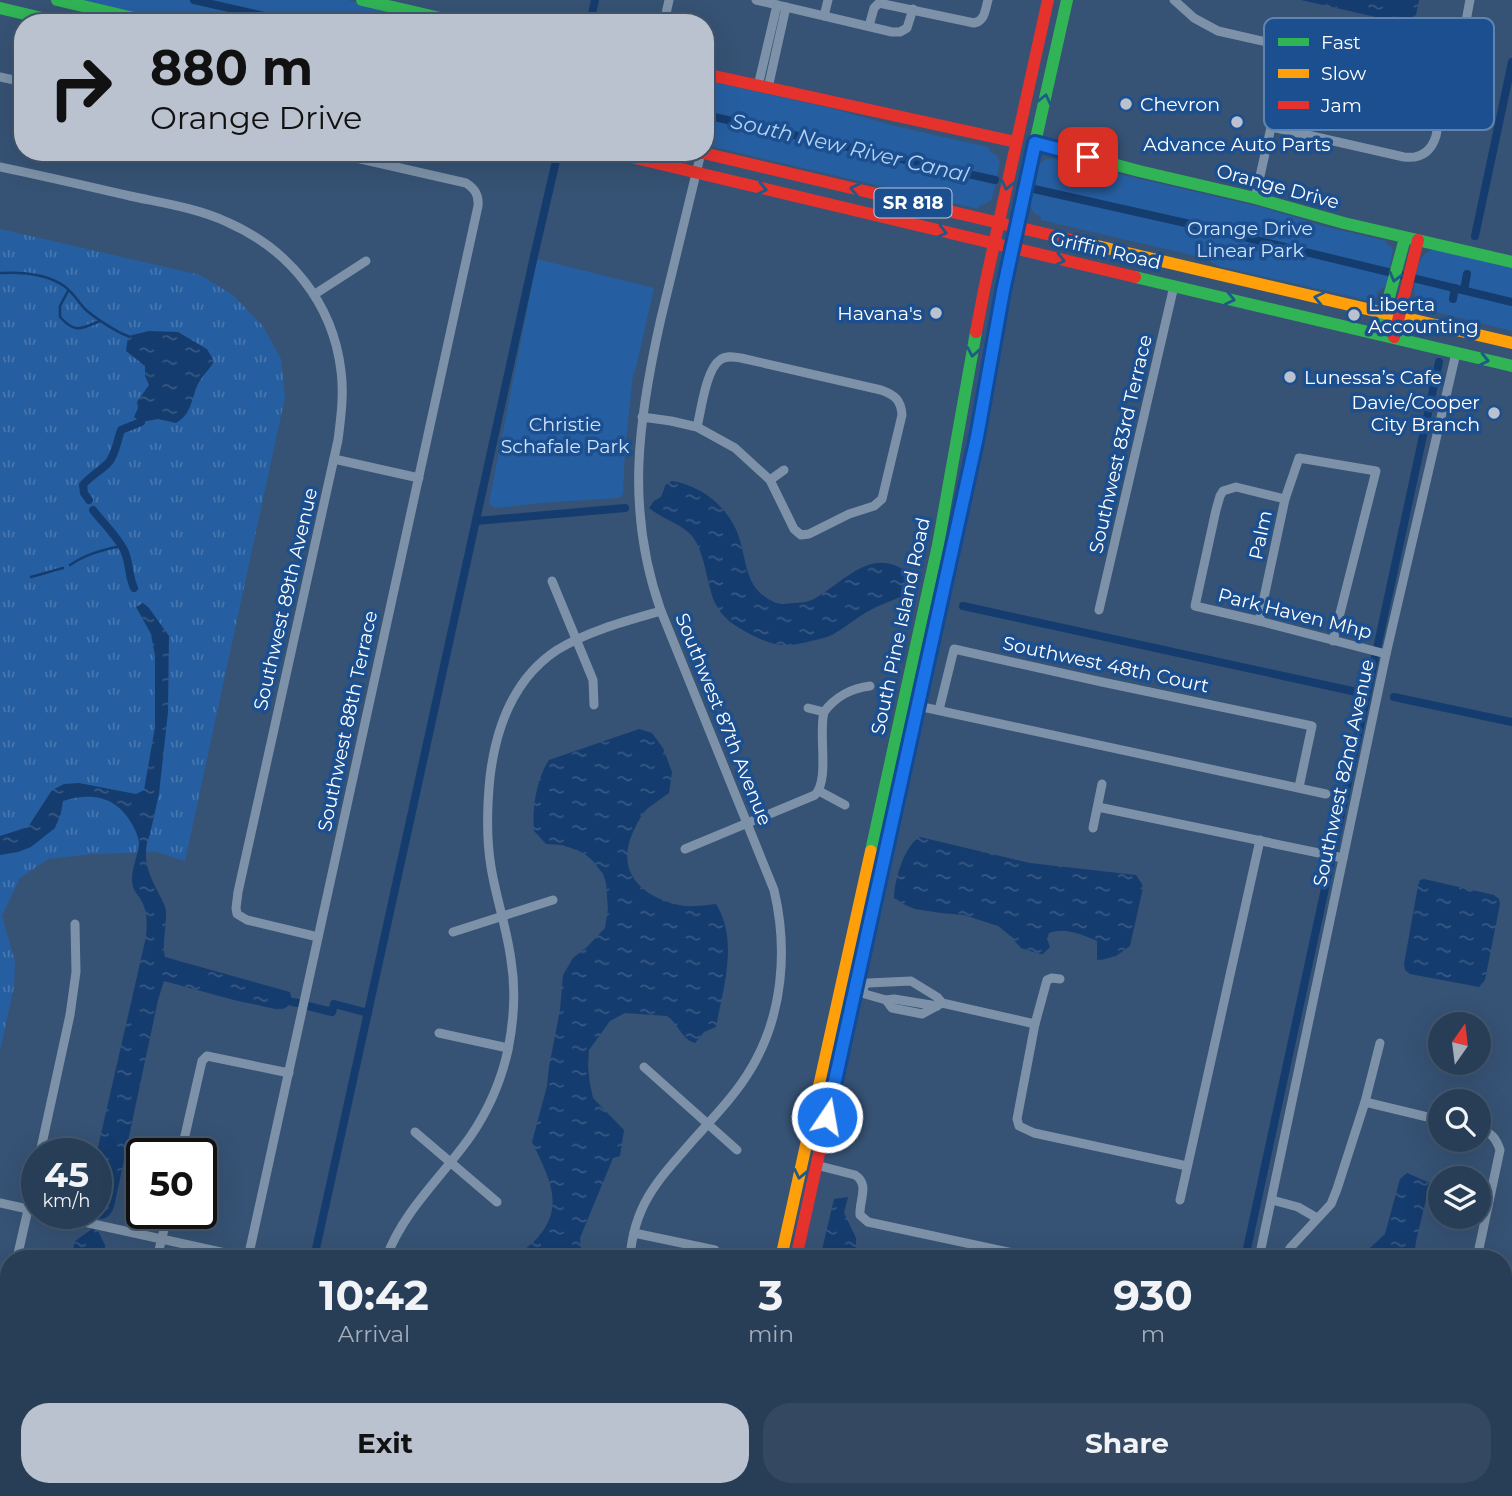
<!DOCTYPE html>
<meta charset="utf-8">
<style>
body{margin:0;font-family:Montserrat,sans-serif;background:#344961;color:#f1f3f6;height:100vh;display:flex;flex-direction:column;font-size:26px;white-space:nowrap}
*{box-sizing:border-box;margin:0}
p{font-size:23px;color:#a5aeba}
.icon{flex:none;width:38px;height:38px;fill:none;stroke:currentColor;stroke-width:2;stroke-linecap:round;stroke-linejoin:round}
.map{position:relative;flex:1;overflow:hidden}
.side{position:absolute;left:0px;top:1250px;width:1512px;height:247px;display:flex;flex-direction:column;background:#283e57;border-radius:28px 28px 0 0;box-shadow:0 7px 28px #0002,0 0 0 2px #44576d}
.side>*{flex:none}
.guide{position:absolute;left:14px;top:14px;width:700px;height:147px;border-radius:28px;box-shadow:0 7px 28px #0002,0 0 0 2px #44576d;background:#b9c2ce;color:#111;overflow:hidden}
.needle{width:46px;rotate:14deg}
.fabs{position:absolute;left:1428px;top:1012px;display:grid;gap:14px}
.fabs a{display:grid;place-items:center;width:63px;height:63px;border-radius:50%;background:#283e57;box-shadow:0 7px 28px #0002,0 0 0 2px #44576d;font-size:35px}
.speed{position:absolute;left:21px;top:1138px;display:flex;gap:14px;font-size:35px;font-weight:700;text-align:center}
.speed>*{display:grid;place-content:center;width:91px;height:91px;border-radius:50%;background:#283e57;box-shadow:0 7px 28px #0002,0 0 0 2px #44576d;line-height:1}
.speed small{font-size:18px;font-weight:400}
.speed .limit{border:4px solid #111;border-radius:10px;background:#fff;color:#111}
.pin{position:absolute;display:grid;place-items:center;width:60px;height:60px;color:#fff;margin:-30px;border-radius:14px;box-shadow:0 4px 10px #0006}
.me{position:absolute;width:77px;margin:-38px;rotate:12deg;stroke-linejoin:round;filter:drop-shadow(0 0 5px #0008)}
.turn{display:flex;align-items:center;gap:24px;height:147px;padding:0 21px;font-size:32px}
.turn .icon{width:91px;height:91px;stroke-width:2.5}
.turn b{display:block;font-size:49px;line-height:60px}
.eta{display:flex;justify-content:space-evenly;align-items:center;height:119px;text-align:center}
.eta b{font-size:42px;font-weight:700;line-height:49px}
.primary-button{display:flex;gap:14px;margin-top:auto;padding:14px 21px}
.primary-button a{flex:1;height:80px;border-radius:28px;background:#b9c2ce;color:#111;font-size:28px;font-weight:700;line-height:80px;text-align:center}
.primary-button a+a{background:#344961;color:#f1f3f6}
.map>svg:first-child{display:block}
</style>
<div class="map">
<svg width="1512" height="1496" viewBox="0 0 1512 1496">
<defs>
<pattern id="grass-tufts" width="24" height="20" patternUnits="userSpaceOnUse" patternTransform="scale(1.75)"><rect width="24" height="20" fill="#265fa1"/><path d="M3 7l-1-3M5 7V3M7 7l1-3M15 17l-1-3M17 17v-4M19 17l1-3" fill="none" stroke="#4777af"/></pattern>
<pattern id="water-ripples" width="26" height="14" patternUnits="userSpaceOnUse" patternTransform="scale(1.75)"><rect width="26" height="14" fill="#153c6e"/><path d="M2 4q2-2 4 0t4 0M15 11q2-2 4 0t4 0" fill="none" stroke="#385984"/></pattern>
</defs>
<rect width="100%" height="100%" fill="#365274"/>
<!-- grass -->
<polygon fill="url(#grass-tufts)" points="0,229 200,275 233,295 263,326 281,359 285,397 185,861 156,852 92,854 48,859 20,878 2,916 15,961 14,987 0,1051"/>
<!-- green -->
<g fill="#265fa1">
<polygon points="81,0 348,0 447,23 180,23"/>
<polygon points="705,80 826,107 899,127 988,147 990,151 997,156 1000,162 992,199 986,204 979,206 978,209 705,145"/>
<polygon points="1045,159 1054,159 1265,208 1323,226 1386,241 1386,244 1392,247 1393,250 1387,282 1385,286 1376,293 1378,297 1367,300 1362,299 1218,266 1204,258 1041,220 1041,217 1034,213 1030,206 1039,164"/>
<path d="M1434,249L1512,265V331L1427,310C1412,302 1413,291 1416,276C1419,263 1420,254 1434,249Z"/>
<polygon points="537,259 654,288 636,368 633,374 625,451 623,494 619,498 540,503 496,508 492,506 489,503"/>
</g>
<!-- water -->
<g fill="url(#water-ripples)">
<polygon points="1301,0 1419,0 1416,15 1402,23"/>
<path d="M149,331L178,332L207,349L214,361C210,369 202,376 198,384C191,399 192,414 176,423L158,419L141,422L134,417L138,408L137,402L149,385L145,376V366L126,351L128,336Z"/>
<path d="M672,481C703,486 729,508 739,537C747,562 745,588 772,601C779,605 786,604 793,603C800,603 808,602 814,599C845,582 872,544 909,574L906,594C893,601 880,604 867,612C855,619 844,628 832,635C825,638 818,639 811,641C786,648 773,646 750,634C735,626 722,618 715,603C706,583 705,547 689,533C677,522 661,518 649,508L654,501L661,497L666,484Z"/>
<path d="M143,603L149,608L169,636L168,712L159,794L150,834C141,856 148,873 158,892C160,897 164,902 165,907C169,920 161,940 165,957L290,992C293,1002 290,1007 280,1010L234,1000L164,981L158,1000L114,1207C109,1219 103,1221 91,1217L90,1213H96V1156L146,937C147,924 148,912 141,900C139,896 134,891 133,887C129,873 138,857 139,844C139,837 135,830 132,824C116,796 92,792 63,801L61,813L55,828L31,847L18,852L0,855V836L28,827L52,790L64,784L79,783L136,794L144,790L155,727V656L151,634L136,607Z"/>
<path d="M639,729L652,733L663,748L672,772L669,793C662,798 654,803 647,809C641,815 637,824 633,832C615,871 641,897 679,905C690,908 704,905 716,904C739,941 723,988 716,1027L704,1032L695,1043C682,1040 678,1023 667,1016L625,1013L610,1021L589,1050L588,1067L590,1084L593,1098L624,1130L620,1156L613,1158L580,1238L582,1258H513C522,1251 532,1245 539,1236C566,1204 547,1174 532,1142L547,1086L549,1067L560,1010L563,975L573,958L587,947L605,928L608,909L606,883L603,874L593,861L586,855L571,848L562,845L546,844L534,831C532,810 536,779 549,760Z"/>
<path d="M920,837L1030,863L1136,875L1142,884L1143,888L1130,946L1116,956L1097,961V941C1081,934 1065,927 1049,933L1047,939L1050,947L1043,954H1040L1021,948L1008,934L998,926L964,915L941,913L915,909L903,904L894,899C894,882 904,845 920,837Z"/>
<polygon points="1424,879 1494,895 1499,899 1500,904 1485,980 1479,987 1410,974 1405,970 1404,964 1418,886 1420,880"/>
<polygon points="1407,1173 1430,1183 1416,1241 1414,1258 1359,1258 1385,1234 1400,1179"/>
<polygon points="848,1197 844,1213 856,1238 856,1251 854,1258 820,1258 834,1199"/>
<polygon points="92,1229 98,1231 105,1245 104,1258 71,1258 75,1241"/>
<polygon points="0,1354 9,1356 9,1393 0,1391"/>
<polygon points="20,1488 50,1488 48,1496 19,1496"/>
<polygon points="504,1488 608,1488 607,1493 603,1496 503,1496"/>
</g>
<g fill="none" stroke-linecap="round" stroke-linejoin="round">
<!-- stream -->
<g stroke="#153c6e" stroke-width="2.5">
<path d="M0,273C21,272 47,274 64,286C73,292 79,303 86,310C95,318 118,333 128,336"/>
<path d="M68,291L60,306V317C76,334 80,329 100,321"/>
<path d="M70,565C86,554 102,550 121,546"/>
<polyline points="31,577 63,568"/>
</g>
<!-- canal -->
<g stroke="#153c6e" stroke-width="8">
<polyline points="194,0 295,23"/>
<polyline points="590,23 595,0"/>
<polyline points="705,115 995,180"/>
<polyline points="1034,189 1190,224 1512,302"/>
<polyline points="1475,236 1512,62"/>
<polyline points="1464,290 1467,274"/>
<polyline points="1453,299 1455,288"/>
<path d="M89,500L84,493L83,485C90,476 101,471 109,462C116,453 117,441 121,430L141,422"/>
<path d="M93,510C103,523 116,535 124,550C130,563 128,575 134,588"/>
<polyline points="476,521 625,508"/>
<polyline points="963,606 1366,694"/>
<polyline points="1394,697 1512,722"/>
<polyline points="292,1002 298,1003"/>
<polyline points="308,1006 332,1012 334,1004 368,1013"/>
<polyline points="314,1258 534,256 558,152"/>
<polyline points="1245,1258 1439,362"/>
<polyline points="262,1496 264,1488"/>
<polyline points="1193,1496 1195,1488"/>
</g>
<!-- street -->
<g stroke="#7d92a8" stroke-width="9">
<polyline points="756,0 892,32 900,32 907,28 913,9"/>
<polyline points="1174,0 1194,18 1218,31 1443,82"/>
<polyline points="824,16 828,0"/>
<polyline points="664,23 669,0"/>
<path d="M869,26L874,8L879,3L974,23C985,21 985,10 988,0"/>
<polyline points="0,77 23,82"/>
<polyline points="758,86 777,5"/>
<polyline points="768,88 786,7"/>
<path d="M1272,127L1404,157C1420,159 1431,152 1436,136L1444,91L1443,82C1463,60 1464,28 1470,0"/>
<path d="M0,167C43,176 86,186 130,196C162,203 197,208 227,222C289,249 333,303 341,371C344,394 341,417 338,440L238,892L236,908L237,914L247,920L318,937"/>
<polyline points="1255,198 1289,48"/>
<polyline points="315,294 366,261"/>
<path d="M642,417L671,421L697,427L735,448L770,480L794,529L801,535L809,534L849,514L874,506L882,499L902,415C901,400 895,395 881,390L741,358C734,357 726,355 720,360C706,369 701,411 697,427"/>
<polyline points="334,459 419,478"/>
<polyline points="770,480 784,470"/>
<polyline points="1285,499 1236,487 1223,491 1220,496 1216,510 1195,606 1259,621 1386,654"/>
<polyline points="552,581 593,680 594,705"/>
<polyline points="1099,610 1174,286"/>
<polyline points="1259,621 1285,499 1299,458 1376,471 1333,641"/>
<polyline points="918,706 1326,794"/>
<polyline points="808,708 824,712"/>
<polyline points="939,710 954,649 1102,682 1312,726 1299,787"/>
<polyline points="819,791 845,805"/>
<polyline points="1098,807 1343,858"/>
<polyline points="1093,828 1102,784"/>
<path d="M685,849L815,795C830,779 818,734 824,712C835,697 852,688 870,686"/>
<polyline points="453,932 553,900"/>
<polyline points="1060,979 1052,978 1047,980 1035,1024 1017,1119 1019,1126 1034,1133 1187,1166"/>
<polyline points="842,982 862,987 868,983 911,981 937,997 942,1003 1035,1024"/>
<polyline points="862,987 865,994 886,1000 892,1008 922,1014 942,1003"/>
<polyline points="886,1000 894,999 937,1006"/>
<polyline points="439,1033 508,1048"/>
<polyline points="644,1067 737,1150"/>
<polyline points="1365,1102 1440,1120"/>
<polyline points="415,1132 497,1202"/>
<polyline points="40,1153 70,1015 76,972 75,924"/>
<polyline points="181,1153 202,1061 207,1056 289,1073"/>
<path d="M816,1165L855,1175C870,1184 859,1200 860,1215L868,1222L1036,1258"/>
<polyline points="1180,1200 1260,840"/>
<polyline points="1272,1200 1298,1207 1317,1218"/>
<polyline points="0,1203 37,1211"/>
<polyline points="43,1213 248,1258"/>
<polyline points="634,1233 715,1250"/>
<polyline points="17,1258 37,1170"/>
<polyline points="157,1258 168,1213"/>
<path d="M248,1258L478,206C479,195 475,189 466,183L330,152"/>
<path d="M386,1258C404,1210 441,1178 470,1137C488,1111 501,1081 508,1050C514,1020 516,990 511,960C507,929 496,898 491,867C486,837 487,807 490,777C496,727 513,679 557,650C588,631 626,621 661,611"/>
<path d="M630,1258C634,1203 660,1178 695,1138C715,1116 737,1093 752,1067C783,1014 788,949 774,890L661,611C625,510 638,420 661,318C674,263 688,208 701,153"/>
<polyline points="1259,1258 1386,654 1456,353"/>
<polyline points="1284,1258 1291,1247 1331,1204 1337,1189 1365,1102 1380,1043"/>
<path d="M1477,1258L1500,1150C1496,1138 1491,1132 1479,1129"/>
<polyline points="0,1294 9,1288"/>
<polyline points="105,1496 107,1488"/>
<polyline points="196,1496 198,1488"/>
<polyline points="396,1496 407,1488"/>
<polyline points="664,1496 668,1488"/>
<polyline points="1205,1496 1206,1488"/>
</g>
<!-- fast -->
<g stroke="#30b455" stroke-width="12">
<polyline points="57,0 155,23"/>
<polyline points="362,0 462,23"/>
<polyline points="0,8 63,23"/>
<polyline points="1035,143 1139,171 1255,198 1344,223 1512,262"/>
<polyline points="1035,143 1067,0"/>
<polyline points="1135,277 1512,366"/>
<polyline points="1379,334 1405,238"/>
<polyline points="871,851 938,545 976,332"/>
<polyline points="729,1496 731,1488"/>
<polyline points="743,1496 745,1488"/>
</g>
<!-- slow -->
<g stroke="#ff9f0a" stroke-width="12">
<polyline points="1076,241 1512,343"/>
<polyline points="873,909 932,640"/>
<polyline points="781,1258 871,851"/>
</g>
<!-- jam -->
<g stroke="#e5322d" stroke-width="12">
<polyline points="705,74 1016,142"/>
<polyline points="610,152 1135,277"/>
<polyline points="699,152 1076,241"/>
<polyline points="976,332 985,285 1048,0"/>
<polyline points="1394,337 1418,240"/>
<polyline points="932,640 977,437 1003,291 1035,143"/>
<polyline points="796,1258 873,909"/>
</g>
</g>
<!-- one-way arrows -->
<defs><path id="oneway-chevron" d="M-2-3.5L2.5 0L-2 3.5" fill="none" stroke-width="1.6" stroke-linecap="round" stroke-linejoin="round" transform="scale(1.75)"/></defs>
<g stroke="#1d5989">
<use href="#oneway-chevron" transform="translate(1045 99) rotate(-77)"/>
<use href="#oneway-chevron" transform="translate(1007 185) rotate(103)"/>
<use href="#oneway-chevron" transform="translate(762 189) rotate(13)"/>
<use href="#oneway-chevron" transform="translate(855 189) rotate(-167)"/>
<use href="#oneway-chevron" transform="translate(942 232) rotate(13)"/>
<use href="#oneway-chevron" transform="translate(1060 260) rotate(13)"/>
<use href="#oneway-chevron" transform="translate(1395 277) rotate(105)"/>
<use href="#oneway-chevron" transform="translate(1319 298) rotate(-167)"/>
<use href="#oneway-chevron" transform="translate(1230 299) rotate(13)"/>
<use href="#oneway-chevron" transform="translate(973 352) rotate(100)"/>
<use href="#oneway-chevron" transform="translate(1484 360) rotate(13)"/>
<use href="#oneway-chevron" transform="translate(800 1174) rotate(102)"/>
</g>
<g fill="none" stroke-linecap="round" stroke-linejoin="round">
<!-- route casing -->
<g stroke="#114b97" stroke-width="18">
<polyline id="route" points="827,1117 977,437 1003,291 1035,143 1088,157"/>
</g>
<!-- route -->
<use href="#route" stroke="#1a73e8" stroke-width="12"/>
</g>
<!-- markers -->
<g fill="#b9c2ce" stroke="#1b4f8f" stroke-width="2.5">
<circle cx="1126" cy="104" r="7"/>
<circle cx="1237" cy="122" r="7"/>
<circle cx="936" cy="313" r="7"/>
<circle cx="1354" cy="315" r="7"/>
<circle cx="1290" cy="377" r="7"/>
<circle cx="1494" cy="413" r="7"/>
</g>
<g text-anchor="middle" stroke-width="7" stroke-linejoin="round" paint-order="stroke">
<!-- shield labels -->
<rect fill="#1b4f8f" stroke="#bbcadd" stroke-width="2" x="874.5" y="188.5" width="77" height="29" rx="5"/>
<g font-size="18" font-weight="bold" fill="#fff">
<text x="913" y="209">SR 818</text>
</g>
<!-- poi labels -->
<g font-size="19" fill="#fff" stroke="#1b4f8f" text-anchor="start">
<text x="1140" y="111">Chevron</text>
<text x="1237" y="151" text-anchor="middle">Advance Auto Parts</text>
<text x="1368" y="311">Liberta<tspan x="1368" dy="22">Accounting</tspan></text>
<text x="922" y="320" text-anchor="end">Havana's</text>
<text x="1304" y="384">Lunessa’s Cafe</text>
<text x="1480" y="409" text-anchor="end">Davie/Cooper<tspan x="1480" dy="22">City Branch</tspan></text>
</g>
<!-- street labels -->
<g font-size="19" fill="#fff" stroke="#1b4f8f">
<text transform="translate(1278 186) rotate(15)" y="7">Orange Drive</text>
<text transform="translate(1106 250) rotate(13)" y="7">Griffin Road</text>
<text transform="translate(1120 444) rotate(-77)" y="7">Southwest 83rd Terrace</text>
<text transform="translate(1260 535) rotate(-78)" y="7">Palm</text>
<text transform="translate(285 599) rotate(-77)" y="7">Southwest 89th Avenue</text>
<text transform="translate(1295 613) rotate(14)" y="7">Park Haven Mhp</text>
<text transform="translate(900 626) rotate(-78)" y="7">South Pine Island Road</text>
<text transform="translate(1106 664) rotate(12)" y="7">Southwest 48th Court</text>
<text transform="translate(724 719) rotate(68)" y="7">Southwest 87th Avenue</text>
<text transform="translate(347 721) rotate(-78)" y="7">Southwest 88th Terrace</text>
<text transform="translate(1343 773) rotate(-78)" y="7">Southwest 82nd Avenue</text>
</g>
<!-- park labels -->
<g font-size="19" fill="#cfe3fa" stroke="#1b4f8f">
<text x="1250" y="235">Orange Drive<tspan x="1250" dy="22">Linear Park</tspan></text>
<text x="565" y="431">Christie<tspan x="565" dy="22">Schafale Park</tspan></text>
</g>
<!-- water labels -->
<g font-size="21" font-style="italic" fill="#b5d3f5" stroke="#1b4f8f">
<text transform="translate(850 148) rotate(13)" y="7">South New River Canal</text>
</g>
</g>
<!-- legend -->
<rect x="1264" y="18" width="230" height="112" rx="10" fill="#1b4f8f" stroke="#5f84b1" stroke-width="2"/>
<rect x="1278" y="38" width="31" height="8" fill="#30b455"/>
<rect x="1278" y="69" width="31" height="9" fill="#ff9f0a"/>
<rect x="1278" y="101" width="31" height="8" fill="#e5322d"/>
<g font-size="19" fill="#fff">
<text x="1321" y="49">Fast</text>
<text x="1321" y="80">Slow</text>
<text x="1321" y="112">Jam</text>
</g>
</svg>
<div class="fabs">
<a><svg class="needle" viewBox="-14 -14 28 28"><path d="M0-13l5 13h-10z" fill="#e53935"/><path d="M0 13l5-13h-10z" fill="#a5aeba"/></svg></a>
<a><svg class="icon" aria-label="search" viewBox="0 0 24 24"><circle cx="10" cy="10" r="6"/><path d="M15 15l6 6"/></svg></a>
<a><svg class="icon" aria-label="layers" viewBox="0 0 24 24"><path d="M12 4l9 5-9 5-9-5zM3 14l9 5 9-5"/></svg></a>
</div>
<div class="speed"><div>45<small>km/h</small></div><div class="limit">50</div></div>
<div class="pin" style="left:1088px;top:157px;background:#d93025"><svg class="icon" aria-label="arrive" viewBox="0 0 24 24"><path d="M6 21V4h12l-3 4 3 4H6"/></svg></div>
<svg class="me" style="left:827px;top:1117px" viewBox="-20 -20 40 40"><circle r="17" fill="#1a73e8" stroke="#fff" stroke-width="3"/><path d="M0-11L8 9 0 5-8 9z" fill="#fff"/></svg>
<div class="guide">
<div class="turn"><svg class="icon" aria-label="right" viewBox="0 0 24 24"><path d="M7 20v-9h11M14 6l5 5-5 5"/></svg><div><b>880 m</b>Orange Drive</div></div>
</div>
<section class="side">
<div class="eta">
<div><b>10:42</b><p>Arrival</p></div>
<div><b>3</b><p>min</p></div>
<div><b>930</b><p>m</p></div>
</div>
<div class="primary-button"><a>Exit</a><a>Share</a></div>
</section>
</div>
